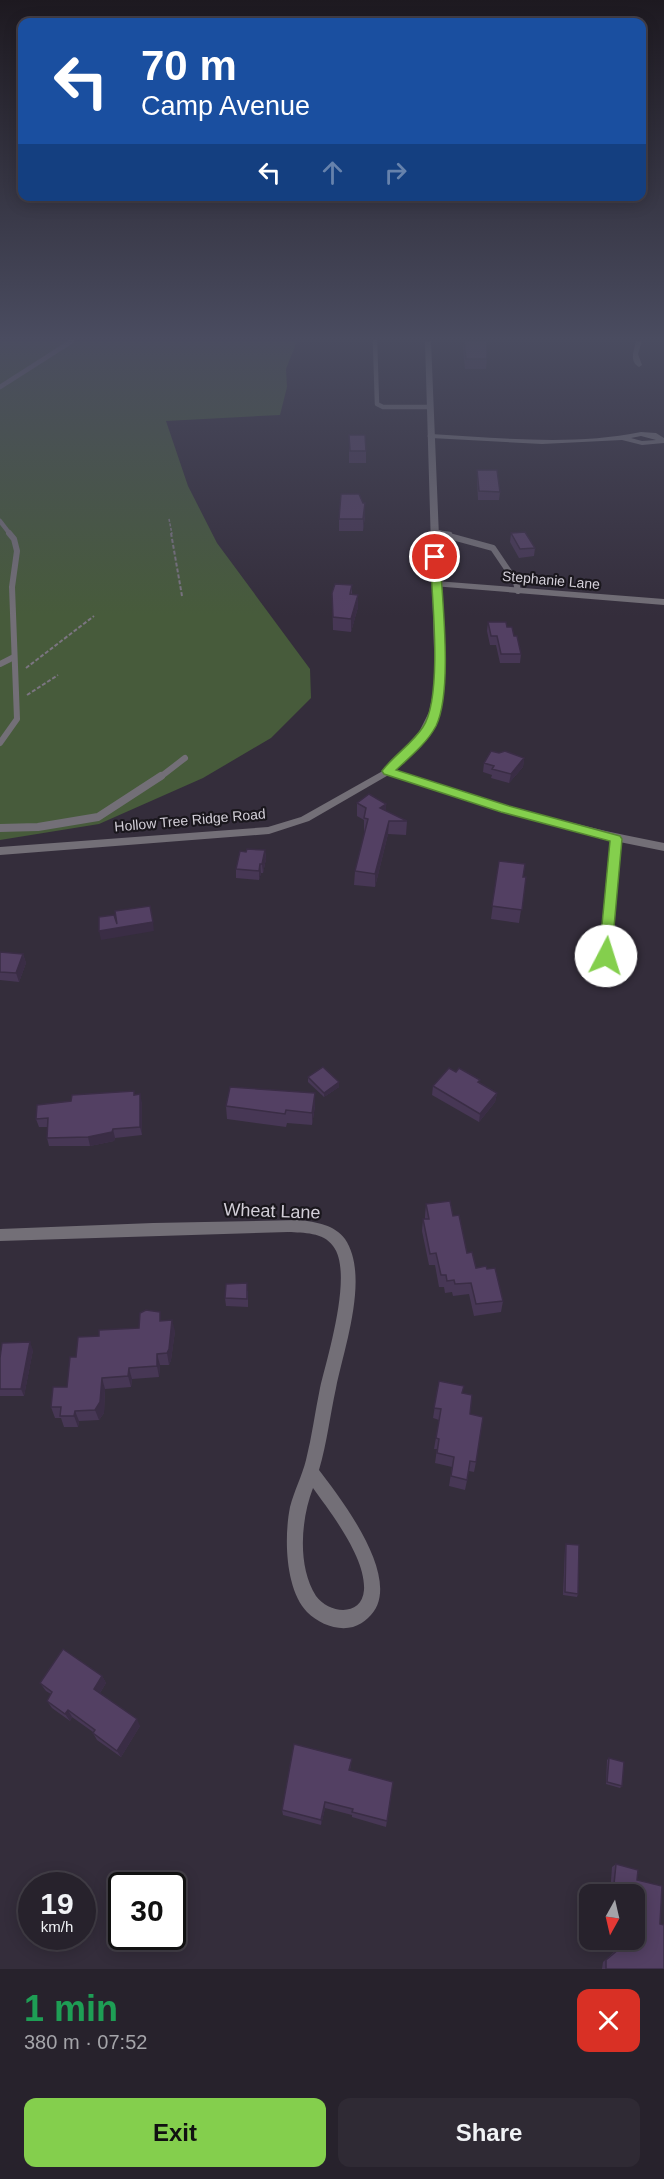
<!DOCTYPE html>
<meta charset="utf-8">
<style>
body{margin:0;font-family:Helvetica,sans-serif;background:#2f2a34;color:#f1f3f6;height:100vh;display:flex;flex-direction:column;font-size:22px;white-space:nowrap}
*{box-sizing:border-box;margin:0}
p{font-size:20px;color:#a4a4a9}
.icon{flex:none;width:33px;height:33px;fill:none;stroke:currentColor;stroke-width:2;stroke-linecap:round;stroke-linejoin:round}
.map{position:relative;height:1969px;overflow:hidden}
.panel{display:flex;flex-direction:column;background:#27222c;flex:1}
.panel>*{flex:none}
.banner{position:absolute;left:18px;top:18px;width:628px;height:183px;border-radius:12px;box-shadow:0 3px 15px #0003,0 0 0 2px #433f48;background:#1a4fa0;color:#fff;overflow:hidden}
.needle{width:39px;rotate:188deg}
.tools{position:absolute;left:579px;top:1884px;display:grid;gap:12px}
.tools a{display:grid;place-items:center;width:66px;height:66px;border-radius:12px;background:#27222c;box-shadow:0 3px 15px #0003,0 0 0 2px #433f48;font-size:30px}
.speed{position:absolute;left:18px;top:1872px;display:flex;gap:12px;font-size:30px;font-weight:700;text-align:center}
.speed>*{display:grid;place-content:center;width:78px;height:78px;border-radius:50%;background:#27222c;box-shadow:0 3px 15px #0003,0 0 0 2px #433f48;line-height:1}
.speed small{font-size:15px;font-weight:400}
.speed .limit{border:3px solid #111;border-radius:9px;background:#fff;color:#111}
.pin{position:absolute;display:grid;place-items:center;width:51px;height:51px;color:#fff;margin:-26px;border:3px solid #fff;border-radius:50%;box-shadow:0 2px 6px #0007}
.me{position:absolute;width:66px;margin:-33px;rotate:5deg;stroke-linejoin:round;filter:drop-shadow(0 0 4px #0008)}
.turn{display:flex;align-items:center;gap:21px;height:126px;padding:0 24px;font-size:27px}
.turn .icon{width:78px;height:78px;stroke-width:2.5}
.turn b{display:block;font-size:42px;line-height:51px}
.lanes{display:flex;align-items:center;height:57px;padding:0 24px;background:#0003;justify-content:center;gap:30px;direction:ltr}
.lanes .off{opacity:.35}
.round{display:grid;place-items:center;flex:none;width:63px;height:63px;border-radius:12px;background:#2f2a34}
.head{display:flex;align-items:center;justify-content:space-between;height:102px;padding:0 24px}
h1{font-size:36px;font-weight:700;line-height:45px;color:#1e9e55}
.button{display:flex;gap:12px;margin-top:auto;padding:12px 24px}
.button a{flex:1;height:69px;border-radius:12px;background:#84cf4d;color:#111;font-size:24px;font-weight:700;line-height:69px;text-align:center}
.button a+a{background:#2f2a34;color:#f1f3f6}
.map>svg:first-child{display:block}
</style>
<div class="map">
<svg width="664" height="1969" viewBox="0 0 664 1969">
<rect width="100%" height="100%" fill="#342d3b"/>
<!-- green -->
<polygon fill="#475b3b" points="0,341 297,341 286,369 287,387 280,415 166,421 188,486 217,543 310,669 311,698 271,738 203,778 99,824 0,840"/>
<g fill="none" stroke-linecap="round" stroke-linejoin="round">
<!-- path-far1 -->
<polyline stroke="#7b7581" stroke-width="1.5" stroke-dasharray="3 1.5" stroke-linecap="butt" points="169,519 172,534"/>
<!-- path -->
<g stroke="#7b7581" stroke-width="2" stroke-dasharray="4 2" stroke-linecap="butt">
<polyline points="171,533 182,596"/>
<polyline points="26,668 94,616"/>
<polyline points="27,695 58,675"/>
</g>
<!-- service-far2 -->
<g stroke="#736f77" stroke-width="4.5">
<polyline points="375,341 377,404 383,407 430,407"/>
<polyline points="0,387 72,341"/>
<polyline points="0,521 10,534"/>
<polyline points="434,532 450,534"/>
</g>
<!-- service-far1 -->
<g stroke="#736f77" stroke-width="6">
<polyline points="438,533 493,548 516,582 518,591"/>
<polyline points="0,664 14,657"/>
<polyline points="0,743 17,719 12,587 17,551 14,539 9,533"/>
<polyline points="159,778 185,758"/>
</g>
<!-- service -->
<polyline stroke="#736f77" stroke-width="8" points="0,828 38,827 98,817 161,776"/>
<!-- minor -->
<g fill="#736f77" fill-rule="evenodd">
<path d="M636,341H642L638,354L642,365L639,367C629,361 634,351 636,341Z"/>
<path d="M641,432L656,433L664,438V443L642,445L622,440L542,444L431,438L427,436L431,434C500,438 573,446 641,432ZM641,436L656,440L642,441L631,438Z"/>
<polygon points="436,581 664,599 664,605 433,586 433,582"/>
<polygon points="388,768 393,771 392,773 309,821 269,834 0,855 0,847 268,827 301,817"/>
<polygon points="616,835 621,839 612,956 606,960 600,956 611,839"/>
<path d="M299,1220C316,1222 335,1225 345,1239C370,1276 344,1348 336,1388C330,1415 327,1443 319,1470C342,1500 407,1584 368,1618C364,1622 359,1625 353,1627C337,1631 319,1624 307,1612C285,1589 284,1537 290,1507C294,1491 302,1476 306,1460C312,1436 315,1412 320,1388C327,1358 354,1272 333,1246C323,1232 304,1233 288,1232L0,1241V1229L153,1223ZM313,1488C331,1513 366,1558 364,1590C362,1617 329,1614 316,1596C297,1566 301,1519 313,1488Z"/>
</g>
<!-- tertiary -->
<path fill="#736f77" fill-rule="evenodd" d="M425,341H431L445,684C438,724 424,743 395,770C484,800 572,826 664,843V851C568,833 476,805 384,773L383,771L419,732L429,712L435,684Z"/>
</g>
<!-- wall -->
<g fill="#473755">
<polygon points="464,341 487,359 486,369 465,369 463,348"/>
<polygon points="349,435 366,451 366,463 349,463"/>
<polygon points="477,470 500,492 499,500 478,500 477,478"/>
<polygon points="365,516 363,531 339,531 339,519"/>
<polygon points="511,533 535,548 534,556 519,558 510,542"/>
<polygon points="352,585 352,594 358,607 351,632 333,630 332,593"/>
<polygon points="488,622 507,627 514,636 521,654 520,663 500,663 496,645 490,645 487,631"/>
<polygon points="499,753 524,758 523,767 509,783 491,778 492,775 483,772 484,763"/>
<polygon points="357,803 386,804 386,811 407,821 406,835 388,834 375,887 354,885 355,871 365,832 364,832 364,820 357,816"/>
<polygon points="265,850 266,859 263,873 261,873 259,880 236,878 236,869 246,852"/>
<polygon points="499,861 523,877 526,877 519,923 491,919"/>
<polygon points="0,954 23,954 26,963 19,982 0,980"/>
<polygon points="308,1077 339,1082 339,1087 324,1097 308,1082"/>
<polygon points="479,1083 497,1093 495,1102 479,1122 432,1095 433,1086"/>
<polygon points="135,1095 142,1103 142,1135 115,1138 114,1141 90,1146 49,1146 47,1138 48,1127 39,1127 36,1119"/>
<polygon points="226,1106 315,1106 312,1125 287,1123 286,1127 227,1119"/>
<polygon points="426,1204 453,1216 467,1253 476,1268 487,1269 503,1301 501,1312 474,1316 469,1294 453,1296 452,1292 445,1293 444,1287 439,1287 435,1265 429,1265 422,1231 423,1219 425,1219 425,1216"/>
<polygon points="248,1291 248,1307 226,1306 225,1298"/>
<polygon points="162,1320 175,1331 171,1360 169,1365 160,1365 159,1377 132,1379 131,1387 105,1389 104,1413 99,1420 79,1421 78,1427 64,1427 61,1418 55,1418 51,1407 67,1387 76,1357 99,1336 139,1328"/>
<polygon points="33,1350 24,1396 0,1396 0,1358"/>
<polygon points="439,1381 462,1393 470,1414 476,1462 474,1472 469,1471 465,1490 449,1486 452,1467 435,1463 437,1449 434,1449 439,1420 433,1418"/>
<polygon points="566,1544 578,1594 577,1597 563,1595 565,1548"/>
<polygon points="102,1676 106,1683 100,1693 140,1726 121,1757 97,1740 93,1733 93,1732 72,1717 70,1721 52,1708 47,1701 51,1694 46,1691 40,1683"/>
<polygon points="609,1758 622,1786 620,1788 606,1784 607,1760"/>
<polygon points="351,1765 350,1770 393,1782 386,1827 352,1817 352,1815 325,1808 321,1825 283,1815 282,1810"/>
<polygon points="616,1864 637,1880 660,1924 664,1969 602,1969 603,1962 614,1952 605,1940 634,1940 634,1894 610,1894 612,1867"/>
</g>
<!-- shaded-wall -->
<g fill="#3a2d45">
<polygon points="365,503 365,516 363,531 363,519"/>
<polygon points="358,595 358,607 351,632 351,619"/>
<polygon points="524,758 523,767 509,783 511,774"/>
<polygon points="386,804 386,817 380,808"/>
<polygon points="389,821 388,834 375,887 375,874"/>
<polygon points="265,850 266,859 263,873 262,864"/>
<polygon points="260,864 261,873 259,880 259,871"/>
<polygon points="153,922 154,931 101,940 99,931"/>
<polygon points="23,954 26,963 19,982 16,973"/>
<polygon points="339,1082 339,1087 324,1097 324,1093"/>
<polygon points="315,1093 315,1106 312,1125 312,1113"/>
<polygon points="497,1093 495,1102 479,1122 480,1114"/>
<polygon points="140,1094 142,1103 142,1135 140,1127"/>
<polygon points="113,1129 115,1138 114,1141 90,1146 88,1137"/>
<polygon points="172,1320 175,1331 171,1360 169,1365 167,1353"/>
<polygon points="30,1342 33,1350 24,1396 21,1389"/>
<polygon points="157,1354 160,1365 159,1377 157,1366"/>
<polygon points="129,1368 132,1379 131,1387 128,1376"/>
<polygon points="102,1378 105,1389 104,1413 99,1420 95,1410"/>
<polygon points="75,1411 79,1421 78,1427 74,1416"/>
<polygon points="102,1676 106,1683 98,1696 94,1689"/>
<polygon points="68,1710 72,1717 70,1721 65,1714"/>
<polygon points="137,1719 140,1726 121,1757 117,1751"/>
<polygon points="325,1802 325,1808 321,1825 321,1820"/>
</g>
<!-- building -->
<g fill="#534063" stroke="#3a2d45" stroke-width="1.5">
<polygon points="464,341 487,341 487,359 466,359"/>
<polygon points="349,435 365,435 366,451 350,451"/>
<polygon points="477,470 497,470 500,492 479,491"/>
<polygon points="341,494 359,494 363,503 365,503 363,519 339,519"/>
<polygon points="525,532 535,548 520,549 511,533"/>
<polygon points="335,584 352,585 350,594 358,595 351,619 333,617 332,593"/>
<polygon points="488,622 506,622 507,627 512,627 514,636 517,636 521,654 501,654 497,636 491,636"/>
<polygon points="491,751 499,753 505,751 524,758 511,774 492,769 494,766 484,763"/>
<polygon points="369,794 386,804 380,808 407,821 389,821 375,874 355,871 368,819 364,818 366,808 357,803"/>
<polygon points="247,849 265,850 262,864 260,864 259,871 236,869 240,851 246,852"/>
<polygon points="499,861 525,864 523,877 526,877 522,910 492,906"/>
<polygon points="150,906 153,922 99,931 99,917 114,915 117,924 115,911"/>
<polygon points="0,952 23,954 16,973 0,972"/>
<polygon points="323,1067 339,1082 324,1093 308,1077"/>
<polygon points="449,1068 456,1072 459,1068 480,1080 478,1082 497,1093 480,1114 433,1086"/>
<polygon points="230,1087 315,1093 312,1113 286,1110 285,1114 226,1106"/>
<polygon points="134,1091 134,1095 140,1094 140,1127 113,1129 112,1132 88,1137 47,1138 48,1118 36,1119 37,1105 71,1101 72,1095"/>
<polygon points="450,1201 453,1216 459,1215 467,1253 472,1252 476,1268 486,1266 487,1269 495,1268 503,1301 476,1304 471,1283 455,1284 454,1280 447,1281 446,1275 441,1275 436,1253 430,1254 423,1219 429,1219 426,1204"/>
<polygon points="247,1283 247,1299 225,1298 226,1284"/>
<polygon points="146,1310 160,1312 160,1321 172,1320 169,1349 167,1353 157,1354 157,1366 129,1368 128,1376 102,1378 100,1402 95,1410 75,1411 74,1416 60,1416 61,1407 51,1407 53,1387 67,1387 70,1357 76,1357 78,1337 99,1336 99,1330 139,1328 140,1313"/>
<polygon points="30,1342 21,1389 0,1389 0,1358 2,1343"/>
<polygon points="439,1381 464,1386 462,1393 472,1395 470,1414 483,1417 476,1462 470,1461 467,1480 451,1476 454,1457 437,1453 439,1439 436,1438 441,1409 434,1408"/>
<polygon points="566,1544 579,1545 578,1594 565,1592"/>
<polygon points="63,1649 102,1676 94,1689 137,1719 117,1751 93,1733 95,1730 68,1710 65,1714 47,1701 52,1692 40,1683"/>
<polygon points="294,1744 352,1759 349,1770 393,1782 387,1821 352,1812 353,1809 325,1802 321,1820 282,1810"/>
<polygon points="609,1758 624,1762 622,1786 607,1782"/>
<polygon points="616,1864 638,1870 637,1880 662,1886 660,1924 664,1925 664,1969 606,1969 606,1960 618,1950 610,1940 634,1940 634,1894 613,1894"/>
</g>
<!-- sky -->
<linearGradient id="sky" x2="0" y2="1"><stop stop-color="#1d1920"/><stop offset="0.55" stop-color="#4a4c60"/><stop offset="1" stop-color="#4a4c60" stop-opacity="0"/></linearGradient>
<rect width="664" height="616" fill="url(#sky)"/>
<!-- route -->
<path fill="#84cf4d" stroke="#568732" stroke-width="1.5" d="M435,554L440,557C442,599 453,691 436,726C427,743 410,757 396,770L509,806L620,836L622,839L611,960H601L599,956L610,841L501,812L384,774L382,771C394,755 412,744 423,727C443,698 432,595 430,557Z"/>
<g text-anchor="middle" stroke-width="4.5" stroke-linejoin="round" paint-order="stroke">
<!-- far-street labels -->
<g font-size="14" fill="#d3cfd8" stroke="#1a171d">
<text transform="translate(551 580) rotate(5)" y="5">Stephanie Lane</text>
<text transform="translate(190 820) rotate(-5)" y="5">Hollow Tree Ridge Road</text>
</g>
<!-- near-street labels -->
<g font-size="18" fill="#d3cfd8" stroke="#1a171d">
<text transform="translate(272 1211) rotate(2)" y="6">Wheat Lane</text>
</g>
</g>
</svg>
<div class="tools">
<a><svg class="needle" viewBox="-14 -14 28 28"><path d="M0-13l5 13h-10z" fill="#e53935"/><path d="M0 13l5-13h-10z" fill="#a4a4a9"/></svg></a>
</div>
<div class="speed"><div>19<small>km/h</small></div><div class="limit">30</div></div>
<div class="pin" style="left:435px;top:557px;background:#d93025"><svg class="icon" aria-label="arrive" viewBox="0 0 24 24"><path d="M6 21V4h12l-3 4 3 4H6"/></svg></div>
<svg class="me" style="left:606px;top:956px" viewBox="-20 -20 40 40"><circle r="19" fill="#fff"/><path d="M0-13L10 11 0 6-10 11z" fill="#84cf4d"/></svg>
<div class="banner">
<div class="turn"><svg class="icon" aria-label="left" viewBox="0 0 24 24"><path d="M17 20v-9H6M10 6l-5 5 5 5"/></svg><div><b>70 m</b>Camp Avenue</div></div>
<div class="lanes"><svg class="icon" aria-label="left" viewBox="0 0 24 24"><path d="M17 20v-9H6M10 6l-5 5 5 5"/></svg><svg class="icon off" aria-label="ahead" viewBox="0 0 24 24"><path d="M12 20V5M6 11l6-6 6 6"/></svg><svg class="icon off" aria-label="right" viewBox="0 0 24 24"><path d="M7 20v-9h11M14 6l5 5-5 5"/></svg></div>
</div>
</div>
<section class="panel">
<div class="head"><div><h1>1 min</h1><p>380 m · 07:52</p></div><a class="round" style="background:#d93025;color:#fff"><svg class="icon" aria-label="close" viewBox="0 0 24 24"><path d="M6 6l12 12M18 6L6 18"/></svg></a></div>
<div class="button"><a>Exit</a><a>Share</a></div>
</section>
